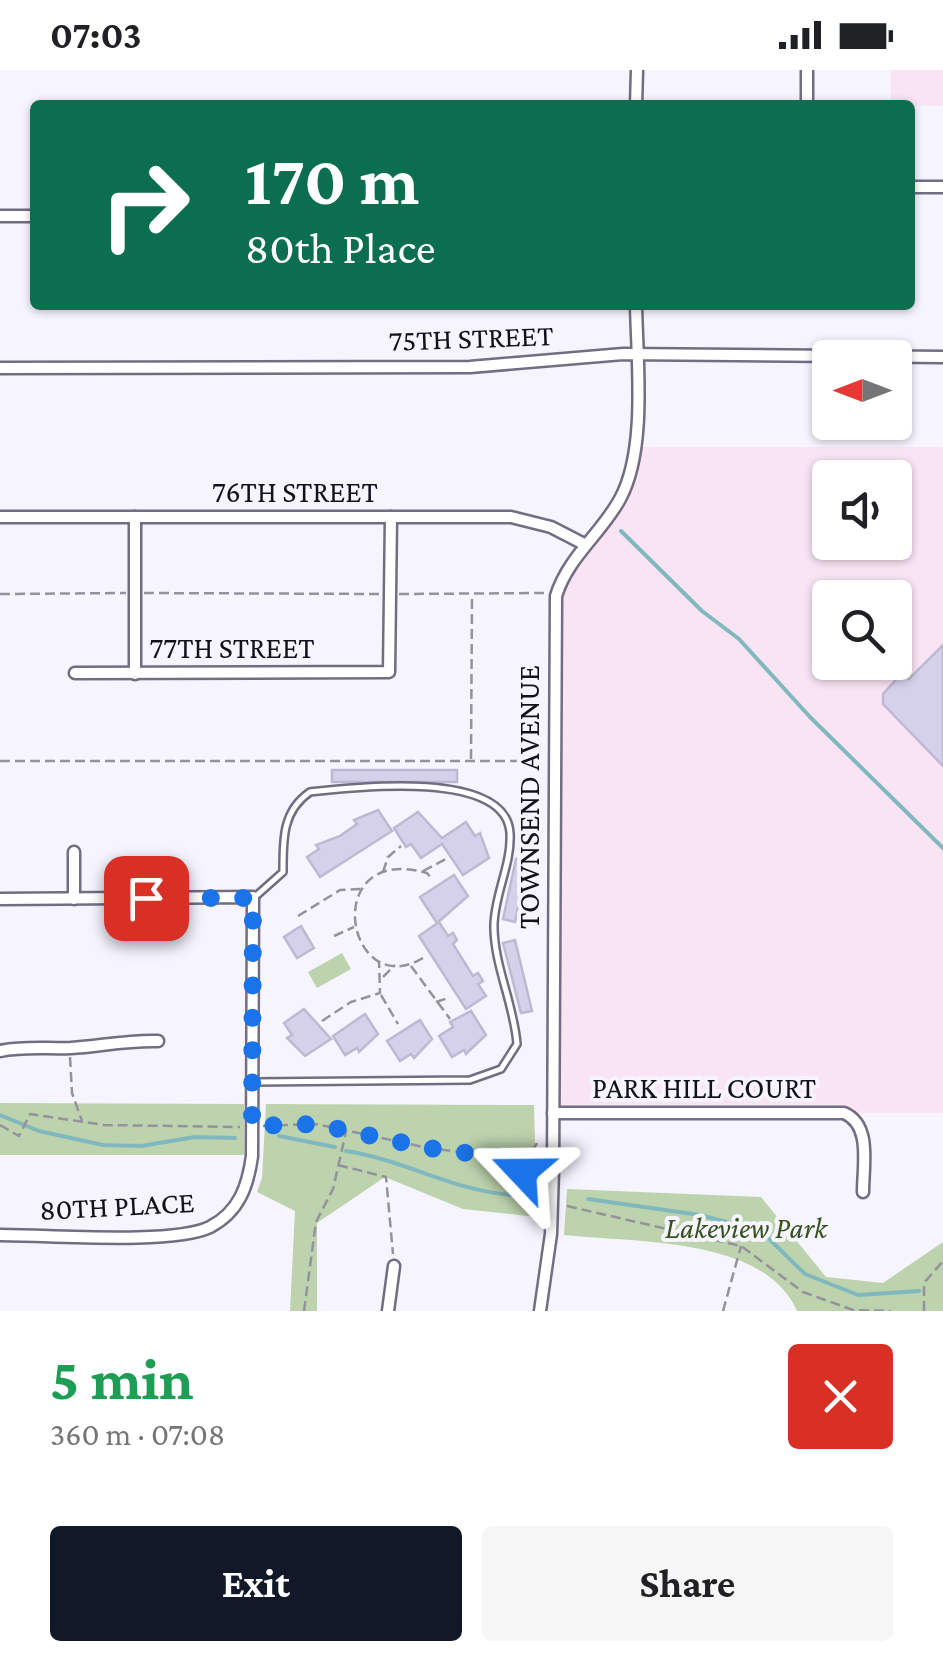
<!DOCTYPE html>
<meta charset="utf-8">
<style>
body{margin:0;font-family:"Crimson Pro",serif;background:#f6f6f6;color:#202124;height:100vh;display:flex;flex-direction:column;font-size:38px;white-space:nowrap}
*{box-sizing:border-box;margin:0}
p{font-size:32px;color:#757577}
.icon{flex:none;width:55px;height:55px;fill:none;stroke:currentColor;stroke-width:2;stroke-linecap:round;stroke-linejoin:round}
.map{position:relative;height:1241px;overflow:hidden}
.side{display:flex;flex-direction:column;background:#fff;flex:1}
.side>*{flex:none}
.hud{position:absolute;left:30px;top:30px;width:885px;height:210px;border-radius:10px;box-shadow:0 2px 8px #0004;background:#0b6e4f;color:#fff;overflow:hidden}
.needle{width:65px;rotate:270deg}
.buttons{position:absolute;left:812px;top:270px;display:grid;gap:20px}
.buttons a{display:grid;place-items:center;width:100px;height:100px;border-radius:10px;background:#fff;box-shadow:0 2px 8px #0004;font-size:50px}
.pin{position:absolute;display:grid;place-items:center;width:85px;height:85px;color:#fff;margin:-42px;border-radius:20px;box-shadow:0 5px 15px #0006}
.me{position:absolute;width:110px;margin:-55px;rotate:293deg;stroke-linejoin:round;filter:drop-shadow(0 0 8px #0008)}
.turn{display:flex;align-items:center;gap:35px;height:210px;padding:0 50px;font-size:45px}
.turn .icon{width:130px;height:130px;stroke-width:2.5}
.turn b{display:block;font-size:70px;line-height:85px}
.round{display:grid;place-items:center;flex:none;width:105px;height:105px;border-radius:10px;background:#f6f6f6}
.overview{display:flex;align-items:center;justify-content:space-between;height:170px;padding:0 50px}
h1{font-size:60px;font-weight:700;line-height:75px;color:#1e9e55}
.primary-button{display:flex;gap:20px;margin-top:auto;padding:20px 50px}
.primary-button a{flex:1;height:115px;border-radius:10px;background:#111827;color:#fff;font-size:40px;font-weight:700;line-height:115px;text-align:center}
.primary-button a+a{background:#f6f6f6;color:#202124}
.status{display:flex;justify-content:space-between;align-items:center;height:70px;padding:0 50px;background:#fff;direction:ltr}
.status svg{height:28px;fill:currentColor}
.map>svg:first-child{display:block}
</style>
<div class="status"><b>07:03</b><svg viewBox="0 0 49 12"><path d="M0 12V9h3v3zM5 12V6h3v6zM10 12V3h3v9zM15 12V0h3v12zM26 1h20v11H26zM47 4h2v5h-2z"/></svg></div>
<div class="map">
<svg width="943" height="1241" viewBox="0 0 943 1241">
<rect width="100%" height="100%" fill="#f6f4fe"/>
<!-- education -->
<g fill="#f9e4f3" fill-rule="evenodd">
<polygon points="891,0 943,0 943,36 891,35"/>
<path d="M635,377H943V1043H553L556,526L620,429ZM830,408H895V472H830ZM830,528H895V592H830Z"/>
</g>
<!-- green -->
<g fill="#bdd3ad">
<polygon points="342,883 351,899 317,918 308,902"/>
<polygon points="0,1033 244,1034 244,1085 0,1085"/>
<polygon points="266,1034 534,1035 537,1147 463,1139 385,1107 317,1153 317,1241 290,1241 295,1141 257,1122 262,1108"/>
<path d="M567,1119L761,1127L826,1207L883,1213L943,1172V1241H797C764,1166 635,1173 564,1165Z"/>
</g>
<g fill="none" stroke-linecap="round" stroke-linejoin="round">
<!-- stream -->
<g stroke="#81b8bf" stroke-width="4">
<polyline points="621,461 702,541 739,569 810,647 943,778"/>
<polyline points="0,1045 39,1061 103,1075 141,1076 195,1067 235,1068"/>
<polyline points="279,1066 335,1077"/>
<path d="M346,1081C405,1090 451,1120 511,1125"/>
<polyline points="588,1129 700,1145 761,1161 805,1204 858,1225 919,1221"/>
</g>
</g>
<!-- building -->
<g fill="#d6d1ea" stroke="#beb9d2" stroke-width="2.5">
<polygon points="943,575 943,696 883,634 883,624 903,602 909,609"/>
<rect x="332" y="700" width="125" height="12"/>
<polygon points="378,740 392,761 320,807 307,787 319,779 316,775 340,766 357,754 354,750"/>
<polygon points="418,742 442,768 466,752 475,766 480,763 489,788 463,805 442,774 421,788 411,774 406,777 394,758"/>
<polygon points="516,789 528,791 515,852 503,849"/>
<polygon points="454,805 468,826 437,853 420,827"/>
<polygon points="439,852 448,866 453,863 457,870 453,874 473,906 478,903 483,911 478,914 486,926 466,939 419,866"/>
<polygon points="301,856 314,878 297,888 284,867"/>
<polygon points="515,870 532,941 521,943 503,873"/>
<polygon points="304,939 331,969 305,986 287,968 292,965 284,953"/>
<polygon points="471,941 486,965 466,984 464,980 452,987 439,966 453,957 450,952"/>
<polygon points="365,944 378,964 359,982 357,978 345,985 333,966"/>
<polygon points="420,950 432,969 414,988 411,984 400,991 387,971"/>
</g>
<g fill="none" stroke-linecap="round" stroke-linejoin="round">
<!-- lane casing -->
<g stroke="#726d83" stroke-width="10">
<path id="lane" d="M253,1012L470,1010L501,999L517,974C514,934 493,893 494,854C495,823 512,793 510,763C506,699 354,717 310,722C282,741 283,770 283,802L256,826"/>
</g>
<!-- street casing -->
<g stroke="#726d83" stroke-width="15">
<g id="street">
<polyline points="636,35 637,0"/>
<polyline points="807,35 807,0"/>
<polyline points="910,117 943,117"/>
<polyline points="0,146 35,146"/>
<polyline points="0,298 470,297 623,284 943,287"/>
<polyline points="0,447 511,447 551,457 584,474"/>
<polyline points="135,447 135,604"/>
<polyline points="75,603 389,602 391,447"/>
<polyline points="74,782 74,829"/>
<path d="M0,829L253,827L252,1086C248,1116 239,1142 210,1157C173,1175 48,1165 0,1165"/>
<path d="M0,981C25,976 46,979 71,978C101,976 127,970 158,971"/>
<path d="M553,1043H844C872,1055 863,1095 863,1122"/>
<polyline points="388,1241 394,1196"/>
<path d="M540,1241L551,1164L553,1100L556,526C568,487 601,464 620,429C647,380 637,291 636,235"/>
</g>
</g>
<!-- path -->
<g stroke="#94929c" stroke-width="2.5" stroke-dasharray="10 5" stroke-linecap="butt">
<polyline points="144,523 381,524"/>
<polyline points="0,524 126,523"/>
<polyline points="399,524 546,523"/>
<polyline points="471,689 472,527"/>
<polyline points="0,691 540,691"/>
<polyline points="423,801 448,788"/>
<polyline points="383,802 388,787 401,776"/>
<polyline points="298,846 340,820 361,819"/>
<polyline points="334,866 354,857"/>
<path d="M423,888C346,934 318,772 427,803L431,808"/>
<polyline points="411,896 450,949"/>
<polyline points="383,907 395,895"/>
<polyline points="381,925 398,954"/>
<polyline points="436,932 448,928"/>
<polyline points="322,951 351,932 380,923 379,891"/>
<polyline points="70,987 72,1023 82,1051"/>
<polyline points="0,1055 19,1066 30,1044 104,1055 240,1057"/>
<polyline points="263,1056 316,1054 428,1078 515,1089 522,1102 519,1131 536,1136"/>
<polyline points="520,1090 529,1086 539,1070"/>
<polyline points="338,1095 386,1107 393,1184"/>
<polyline points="567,1136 741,1176 803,1222 853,1240 891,1241"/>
<polyline points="304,1241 316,1152 333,1119 346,1062"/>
<polyline points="723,1241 741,1176"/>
<polyline points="924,1241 924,1213 943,1191"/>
</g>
<!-- lane -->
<use href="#lane" stroke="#fff" stroke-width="5"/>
<!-- street -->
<use href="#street" stroke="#fff" stroke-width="10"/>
</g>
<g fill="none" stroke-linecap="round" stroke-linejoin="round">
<!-- route -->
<polyline stroke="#1a73e8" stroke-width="18" stroke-dasharray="0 32.4" points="146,828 253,828 252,1056 316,1054 428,1078 514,1089 522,1102"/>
</g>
<g text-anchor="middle" stroke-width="8" stroke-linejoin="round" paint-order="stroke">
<!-- street labels -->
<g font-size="30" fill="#13111a" stroke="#f6f4fe">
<text transform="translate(471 268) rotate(-2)" y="10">75TH STREET</text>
<text x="295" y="432">76TH STREET</text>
<text x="232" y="588">77TH STREET</text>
<text transform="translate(529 727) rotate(-90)" y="10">TOWNSEND AVENUE</text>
<text x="704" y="1028">PARK HILL COURT</text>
<text transform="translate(117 1136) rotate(-3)" y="10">80TH PLACE</text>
</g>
<!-- park labels -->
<g font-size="30" font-style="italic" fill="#36521c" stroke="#f6f4fe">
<text x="746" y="1168">Lakeview Park</text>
</g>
</g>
</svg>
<div class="buttons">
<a><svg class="needle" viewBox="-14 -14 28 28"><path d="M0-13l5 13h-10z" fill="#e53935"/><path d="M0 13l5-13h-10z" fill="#757577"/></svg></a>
<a><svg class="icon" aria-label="sound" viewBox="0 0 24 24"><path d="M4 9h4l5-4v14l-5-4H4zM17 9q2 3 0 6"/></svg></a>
<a><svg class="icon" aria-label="search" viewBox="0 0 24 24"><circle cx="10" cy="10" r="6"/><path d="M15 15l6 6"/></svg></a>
</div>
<div class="pin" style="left:146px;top:828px;background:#d93025"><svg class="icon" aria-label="arrive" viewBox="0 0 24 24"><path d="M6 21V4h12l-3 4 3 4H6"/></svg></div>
<svg class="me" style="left:522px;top:1102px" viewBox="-20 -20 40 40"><path d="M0-17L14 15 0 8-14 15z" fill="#1a73e8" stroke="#fff" stroke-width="4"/></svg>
<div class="hud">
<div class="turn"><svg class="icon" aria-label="right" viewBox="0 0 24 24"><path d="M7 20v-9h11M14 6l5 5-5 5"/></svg><div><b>170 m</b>80th Place</div></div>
</div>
</div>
<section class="side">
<div class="overview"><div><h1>5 min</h1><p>360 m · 07:08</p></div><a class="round" style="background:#d93025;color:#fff"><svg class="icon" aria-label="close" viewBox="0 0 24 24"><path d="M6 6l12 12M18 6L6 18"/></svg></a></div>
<div class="primary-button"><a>Exit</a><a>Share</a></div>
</section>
